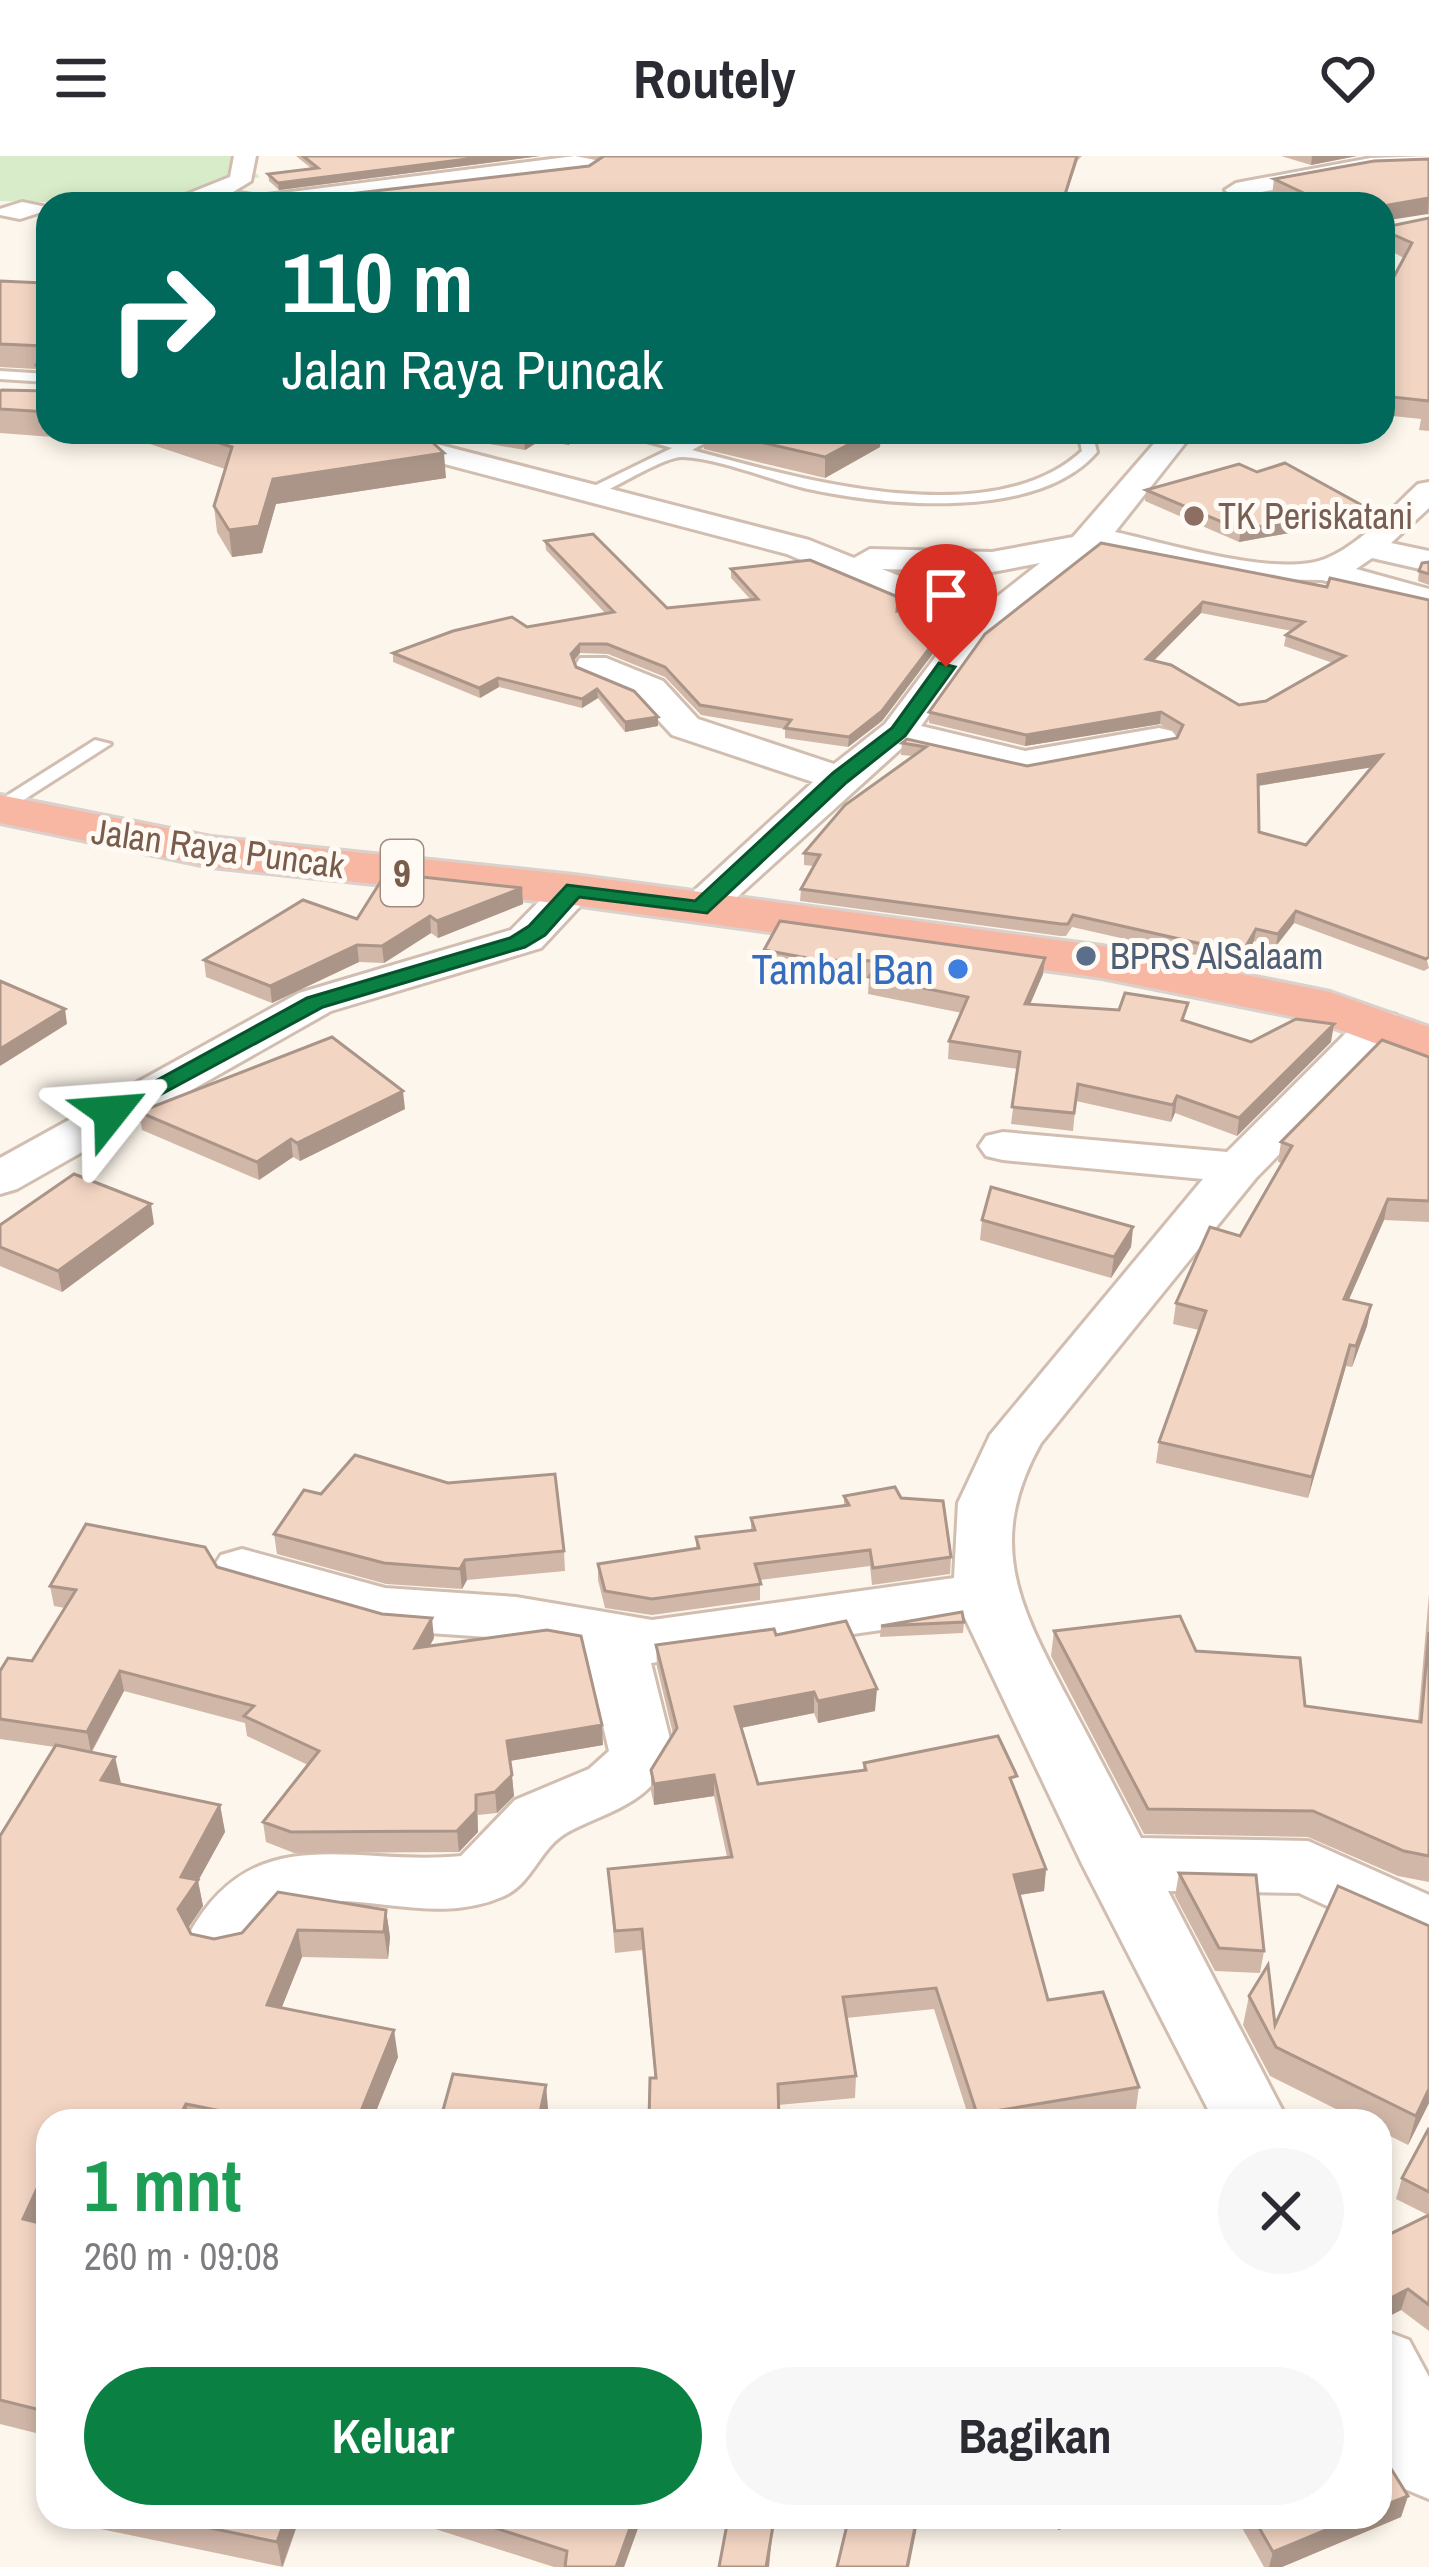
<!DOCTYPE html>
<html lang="id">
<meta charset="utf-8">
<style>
body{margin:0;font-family:"Archivo Narrow",sans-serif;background:#f7f7f7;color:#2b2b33;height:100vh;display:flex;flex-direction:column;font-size:45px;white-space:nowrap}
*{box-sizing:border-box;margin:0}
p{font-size:39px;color:#7c7c81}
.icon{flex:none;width:66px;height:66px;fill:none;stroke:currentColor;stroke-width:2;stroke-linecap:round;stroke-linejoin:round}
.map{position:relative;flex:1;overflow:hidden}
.details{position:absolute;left:36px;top:1953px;width:1356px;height:420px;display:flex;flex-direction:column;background:#fff;border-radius:36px;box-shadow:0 6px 18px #0003}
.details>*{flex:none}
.banner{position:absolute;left:36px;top:36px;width:1359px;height:252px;border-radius:36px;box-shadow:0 6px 18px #0003;background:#00695c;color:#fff;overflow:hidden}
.pin{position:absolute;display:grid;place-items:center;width:102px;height:102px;color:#fff;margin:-123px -51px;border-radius:50% 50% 50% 0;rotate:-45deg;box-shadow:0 0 12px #0007}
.pin .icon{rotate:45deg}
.me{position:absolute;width:132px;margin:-66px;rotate:62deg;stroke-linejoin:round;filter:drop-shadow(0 0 9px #0008)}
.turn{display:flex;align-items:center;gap:42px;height:252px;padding:0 48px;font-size:54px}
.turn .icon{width:156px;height:156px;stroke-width:2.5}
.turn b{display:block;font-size:84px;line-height:102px}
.round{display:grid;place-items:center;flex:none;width:126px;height:126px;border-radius:63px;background:#f7f7f7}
.headline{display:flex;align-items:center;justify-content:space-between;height:204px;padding:0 48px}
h1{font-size:72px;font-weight:700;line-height:90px;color:#1e9e55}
.primary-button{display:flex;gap:24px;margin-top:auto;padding:24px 48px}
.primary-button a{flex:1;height:138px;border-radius:72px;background:#0b8043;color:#fff;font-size:48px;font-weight:700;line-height:138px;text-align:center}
.primary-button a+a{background:#f7f7f7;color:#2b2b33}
header{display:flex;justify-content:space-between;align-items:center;height:156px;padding:0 48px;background:#fff;font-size:54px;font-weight:700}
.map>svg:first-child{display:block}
</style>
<header><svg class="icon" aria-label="menu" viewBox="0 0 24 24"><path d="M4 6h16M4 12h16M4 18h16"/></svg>Routely<svg class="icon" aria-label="heart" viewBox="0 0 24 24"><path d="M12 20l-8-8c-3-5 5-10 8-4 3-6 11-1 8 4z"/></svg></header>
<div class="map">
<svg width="1429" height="2411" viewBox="0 0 1429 2411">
<rect width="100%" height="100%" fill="#fdf6ec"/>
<!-- green -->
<polygon fill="#d8ecc9" points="0,0 237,0 260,21 145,48 0,45"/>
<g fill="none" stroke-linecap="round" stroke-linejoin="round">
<!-- lane casing -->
<g stroke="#d1beb0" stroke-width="6">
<g id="lane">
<polygon points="22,46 47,51 48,54 20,63 0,59 0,53"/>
<polygon points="0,215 48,218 48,226 0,223"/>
<path d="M615,276C636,276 669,288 686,286C701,283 709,276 725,276L692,294C797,322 991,379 1082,295L1078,276H1092L1097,296C1038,365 887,350 808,333C770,324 721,303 683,301C666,300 619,329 600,338H590V332L672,292Z"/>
<polygon points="95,584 111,588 0,659 0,644"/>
</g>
</g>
<!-- street casing -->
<g stroke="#d1beb0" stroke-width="6">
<g id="street">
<polygon points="234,0 256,0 251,25 233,36 259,40 575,0 600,5 589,12 324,43 326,48 178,48 180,41 230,21"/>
<polygon points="1429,0 1429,14 1371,16 1256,37 1269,48 1242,48 1225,34 1236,27 1371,2"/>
<path d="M341,276H390L809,384L854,402L870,393L992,396L1073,381L1164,276H1194L1115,376C1166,387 1276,422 1325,403C1360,389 1390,354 1418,328L1429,326V352L1391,387L1429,395V415L1372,402L1356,413L1429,433V450L1322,424L1252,423L1100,392L981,486L921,570L1025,595L1159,572L1172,575L1178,583L1172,591L1025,617L905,589L715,761H685L679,752L685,743L813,626L672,579L637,541L580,518L575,510L580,502H606L663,525L698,563L834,608L885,568L952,479L945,466L787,398L346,282ZM1040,407L975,458L954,442L882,413L992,416Z"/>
<polygon points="574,722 589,725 595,734 541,792 331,855 17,1033 0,1038 0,1002 299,837 511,774 559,725"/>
<path d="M1380,855L1396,859L1403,869L1396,879L1256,1022L1041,1287C985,1387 1019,1449 1067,1541C1092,1588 1117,1635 1141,1682L1308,1685L1429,1739V1797L1299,1737L1168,1735L1288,1965H1214L1082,1708L965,1462L651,1507L673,1595C651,1648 615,1652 568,1676C540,1691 533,1727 504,1740C431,1773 354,1729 293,1752C248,1769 263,1823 197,1801L187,1782C252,1659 352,1711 461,1700L515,1644L589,1613L609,1595L586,1496L516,1483L385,1474L221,1427L212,1413L221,1399L242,1393L385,1432L516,1441L652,1464L954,1422L958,1347L990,1279L1203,1023L1003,1004L986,1000L979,990L986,980L1003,976L1227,996L1364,859Z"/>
<polygon points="1380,2173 1409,2184 1429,2221 1429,2343 1400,2331 1380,2292"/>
</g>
</g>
<!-- highway casing -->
<g stroke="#dad1cd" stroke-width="6">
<polygon id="highway" points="0,639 211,681 574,719 1102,790 1330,836 1429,871 1429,907 1315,865 1102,822 574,749 211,711 0,667"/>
</g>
<!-- lane -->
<use href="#lane" fill="#fff" fill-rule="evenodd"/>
<!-- street -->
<use href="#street" fill="#fff" fill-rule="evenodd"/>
<!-- highway -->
<use href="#highway" fill="#f7b7a3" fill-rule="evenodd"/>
</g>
<!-- wall -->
<g fill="#d1b7a8" fill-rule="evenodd">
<polygon points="296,0 540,0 279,34 269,25 268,18 312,13"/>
<polygon points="587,0 1082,0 1078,4 1063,48 193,48 328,46 589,10 598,4"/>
<polygon points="1281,0 1357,0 1311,9"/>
<polygon points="1429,3 1429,60 1428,58 1383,48 1291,48 1272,39 1274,23"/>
<polygon points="1429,62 1429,275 1419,274 1421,263 1383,259 1383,141 1404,102 1383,91 1383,69 1386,71"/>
<polygon points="48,124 48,276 337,276 446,322 276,348 262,397 232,401 217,376 214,350 225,313 126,280 119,286 0,277 0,235 47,235 39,233 36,213 0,211 0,125 44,127"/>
<polygon points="420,276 591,276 568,289 541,284 525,294"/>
<polygon points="681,276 881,276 880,291 825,322 704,293 704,278 686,281"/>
<polygon points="1146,334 1367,352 1366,363 1239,386 1145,345"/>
<polygon points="545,385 667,452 751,444 731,422 731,413 897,455 947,469 947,479 882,565 848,591 785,582 785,573 701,559 665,521 608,498 580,497 574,505 576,511 658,570 625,576 598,542 582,552 499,531 480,542 393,506 393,497 606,458 546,394"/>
<path d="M1101,387L1327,431L1429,812L1424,815L1294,767L1276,790L1254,785L1240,809L1072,771L1066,780H1060L800,745L801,733L813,710L804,709V697L913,600L901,599L902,587L1027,610L1177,582L1179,579L1160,568L1025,590L929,567V556ZM1201,457L1292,475L1286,479L1284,490L1333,507L1266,545L1239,549L1154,505ZM1371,611L1306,689L1259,676L1258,630Z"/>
<polygon points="1429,406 1429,429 1418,425 1419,415"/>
<polygon points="522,732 523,748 438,782 431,777 384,807 359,806 272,847 206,821 204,804 357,763"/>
<polygon points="764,794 1043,818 1030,848 1185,865 1251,886 1331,886 1237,980 1175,957 1171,966 1076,945 1073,975 1011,968 1018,913 948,903 949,885 962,857 868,838 869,822 818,820 764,811"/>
<polygon points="1429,901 1429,1066 1384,1064 1348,1144 1371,1149 1367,1170 1352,1211 1346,1210 1308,1342 1156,1307 1159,1286 1199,1174 1173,1168 1176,1147 1240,1080 1282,1007 1278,1006 1281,986"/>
<polygon points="405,953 300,1005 293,1001 259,1024 142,974 139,956"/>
<polygon points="982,1064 1133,1071 1131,1091 1111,1122 980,1084"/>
<polygon points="154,1068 62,1136 0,1110 0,1069"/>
<polygon points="844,1340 901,1342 951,1401 950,1418 872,1429 870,1410 760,1424 760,1444 652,1459 605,1452 598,1424 598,1408 696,1393 696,1381 751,1374 751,1362 844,1350"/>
<polygon points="274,1378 564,1395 565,1415 467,1424 462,1433 386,1428 277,1398"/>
<polygon points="217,1411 434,1482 430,1490 603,1589 510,1605 514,1640 497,1657 478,1659 478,1676 459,1696 294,1697 266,1686 263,1666 308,1609 247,1580 245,1567 124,1535 92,1596 120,1628 220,1649 225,1676 198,1725 203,1750 188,1773 191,1778 214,1783 386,1754 390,1781 388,1803 302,1801 281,1852 398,1901 372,1965 48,1965 48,2051 41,2068 48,2069 48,2280 0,2268 0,1680 55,1591 0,1583 0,1515 32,1505 65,1452 54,1450 50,1430"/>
<polygon points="1429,1438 1429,1726 1398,1720 1308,1681 1144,1678 1051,1500 1054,1475 1196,1495 1305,1550 1418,1565"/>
<polygon points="964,1466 963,1477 880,1481 881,1470"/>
<polygon points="776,1479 875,1555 818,1567 814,1557 741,1572 758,1628 863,1614 864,1607 1016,1635 1046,1713 1044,1735 1019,1739 1048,1844 1139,1931 1136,1953 1064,1965 970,1965 934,1853 846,1862 856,1920 855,1942 778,1949 655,1922 642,1794 615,1797 608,1713 727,1701 714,1640 654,1649 651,1635 651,1614 673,1578 657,1511 656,1489"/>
<polygon points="1179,1717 1264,1795 1260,1817 1215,1815 1175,1740"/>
<polygon points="1249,1840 1275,1869 1429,1947 1408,1989 1380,1975 1380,1965 1360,1965 1270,1920 1243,1869"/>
<polygon points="1429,1972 1429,2175 1401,2154 1380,2165 1380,2083 1428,2059 1396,2043 1402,2022"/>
<polygon points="1408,2340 1401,2361 1282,2411 1264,2411 1236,2361 1380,2361"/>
<polygon points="71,2361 300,2361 283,2411 72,2367"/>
<polygon points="404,2361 642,2361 624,2411 554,2411 404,2363"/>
<polygon points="1053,2361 1104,2361 1058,2374"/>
</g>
<!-- shaded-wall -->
<g fill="#aa9588">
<polygon points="491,0 540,0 279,34 278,27"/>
<polygon points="1312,0 1357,0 1311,9"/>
<polygon points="1429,42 1428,58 1383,65 1383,50"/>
<polygon points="118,276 126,276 126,280 119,286"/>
<polygon points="532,276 541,276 541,284 525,294 524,281"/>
<polygon points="567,276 591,276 568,289"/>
<polygon points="686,276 704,276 704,278 686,281"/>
<polygon points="872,276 881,276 880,291 825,322 825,301"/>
<polygon points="444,297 446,322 276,348 262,397 232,401 229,374 273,323"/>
<polygon points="1367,352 1366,363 1239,386 1241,374"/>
<polygon points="1203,446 1201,457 1145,513 1146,503"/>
<polygon points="947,469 947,479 882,565 848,591 849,581"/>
<polygon points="580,488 580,497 571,508 571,498"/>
<polygon points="498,522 499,531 480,542 479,532"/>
<polygon points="597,533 598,542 582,552 582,543"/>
<polygon points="1161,556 1160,568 1025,590 1026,579"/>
<polygon points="658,561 658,570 625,576 625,566"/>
<polygon points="1382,599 1380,610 1256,630 1258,619"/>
<polygon points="522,732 523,748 438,782 437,765"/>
<polygon points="1296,755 1294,767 1276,790 1278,778"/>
<polygon points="430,760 431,777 384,807 382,790"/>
<polygon points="1256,773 1254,785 1240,809 1242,797"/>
<polygon points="357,789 359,806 272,847 270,830"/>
<polygon points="1045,802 1043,818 1023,865 1025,848"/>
<polygon points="65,853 67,868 0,910 0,893"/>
<polygon points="1334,868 1331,886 1237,980 1239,962"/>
<polygon points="403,935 405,953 300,1005 297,987"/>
<polygon points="1177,940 1175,957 1171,966 1173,949"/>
<polygon points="291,983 293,1001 259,1024 257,1006"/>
<polygon points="1388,1043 1384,1064 1340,1164 1344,1143"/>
<polygon points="151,1048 154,1068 62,1136 58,1115"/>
<polygon points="1133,1071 1131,1091 1111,1122 1114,1101"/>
<polygon points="1371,1149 1367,1170 1352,1211 1356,1190"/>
<polygon points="1350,1189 1346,1210 1308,1342 1312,1321"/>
<polygon points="465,1404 467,1424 462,1433 460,1413"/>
<polygon points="432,1462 434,1482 417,1512 415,1492"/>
<polygon points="120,1515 124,1535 91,1596 87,1576"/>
<polygon points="877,1533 875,1555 818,1567 818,1545"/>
<polygon points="814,1536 814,1557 735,1573 735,1551"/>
<polygon points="602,1569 603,1589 509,1605 507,1585"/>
<polygon points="115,1601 121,1627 101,1624"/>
<polygon points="512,1619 514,1640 497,1657 495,1636"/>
<polygon points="714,1619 714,1640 654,1649 654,1628"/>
<polygon points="476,1639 478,1676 459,1696 457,1675"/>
<polygon points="220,1649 225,1676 198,1725 203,1750 183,1779 178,1753 181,1721"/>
<polygon points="1046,1713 1044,1735 1012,1740 1014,1719"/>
<polygon points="386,1754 390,1781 388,1803 384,1776"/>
<polygon points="298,1774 302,1801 272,1876 267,1849"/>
<polygon points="394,1874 398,1901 372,1965 357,1965"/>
<polygon points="546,1929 548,1952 545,1965 538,1965"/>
<polygon points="1429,1933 1429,1947 1408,1989 1416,1960"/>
<polygon points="186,1948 190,1965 177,1965"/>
<polygon points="48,2009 48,2051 30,2090 23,2063"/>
<polygon points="1408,2133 1401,2154 1380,2165 1381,2147"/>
<polygon points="1408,2340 1401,2361 1282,2411 1269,2411 1273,2396 1357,2361 1380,2361 1380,2351"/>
<polygon points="286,2361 300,2361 282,2411 277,2386"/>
<polygon points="634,2361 642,2361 624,2411 616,2411"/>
<polygon points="917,2361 919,2361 909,2411 907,2411"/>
<polygon points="1060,2361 1104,2361 1058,2374"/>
<polygon points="773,2370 769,2411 766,2411"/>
</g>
<!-- building -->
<g fill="#f3d5c3" stroke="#aa9588" stroke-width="3" fill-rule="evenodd">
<polygon points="303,0 491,0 278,27 268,18 318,12"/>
<polygon points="604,0 1077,0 1062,48 943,48 917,43 922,48 193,48 205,46 328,46 332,40 589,10"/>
<polygon points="1429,3 1429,42 1383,50 1383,48 1327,48 1274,23 1374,5"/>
<polygon points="1429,62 1429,245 1383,240 1383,141 1412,87 1383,74 1383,69 1386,71"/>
<polygon points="48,124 48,193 45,190 0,188 0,125 44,127"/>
<polygon points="48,205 48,256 0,253 0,235 2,234 47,235 48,211 35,209"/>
<polygon points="186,276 337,276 344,278 354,276 398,276 431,285 444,297 273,323 259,370 229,374 214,350 232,291"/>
<polygon points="497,276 532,276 524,281"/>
<polygon points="717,276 872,276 825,301"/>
<polygon points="1285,307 1367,352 1241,374 1146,334 1239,308 1257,316"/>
<polygon points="593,378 667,452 758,443 731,413 810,404 898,441 897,455 917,450 942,460 947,469 882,555 849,581 785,572 791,564 700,549 665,511 607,488 580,488 571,498 576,511 634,535 658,561 625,566 597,533 582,543 498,522 479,532 393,497 453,475 512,461 527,471 614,456 545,385"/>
<path d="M1101,387L1327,431L1330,422L1429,444V801L1426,803L1296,755L1278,778L1256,773L1242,797L1073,759L1068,768H1061L801,733L820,699L804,697L845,649L926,591L902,587L907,583L1027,610L1177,582L1183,569L1161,556L1026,579L929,556L985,478ZM1203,446L1304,466L1286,479L1345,500L1266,545L1239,549L1171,509L1146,503ZM1382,599L1306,689L1259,676L1258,619Z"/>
<polygon points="1429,406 1429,418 1419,415 1422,407"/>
<polygon points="386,717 522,732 437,765 430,760 382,790 357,789 270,830 204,804 303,744 357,763"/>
<polygon points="780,765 1045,802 1025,848 1119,854 1125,837 1188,847 1182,864 1251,886 1296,863 1334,868 1239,962 1177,940 1173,949 1078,928 1074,957 1012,951 1020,896 949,885 968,841 869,821 880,805 818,804 764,794"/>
<polygon points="0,825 65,853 0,893"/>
<polygon points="332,881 403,935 297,987 291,983 257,1006 139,956"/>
<polygon points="1382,884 1429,901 1429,1045 1388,1043 1344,1143 1371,1149 1356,1190 1350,1189 1312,1321 1159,1286 1206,1155 1176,1147 1210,1071 1240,1080 1292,990 1281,986"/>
<polygon points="74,1018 151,1048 58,1115 0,1091 0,1069"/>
<polygon points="991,1031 1133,1071 1114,1101 982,1064"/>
<polygon points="355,1299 448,1327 555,1318 564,1395 465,1404 460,1413 384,1407 274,1378 304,1334 321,1338"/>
<polygon points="895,1331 901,1342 943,1345 951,1401 873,1412 870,1394 755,1408 761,1428 652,1443 605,1435 598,1408 699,1392 696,1381 755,1374 751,1362 849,1349 844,1340"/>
<polygon points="86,1368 205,1391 217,1411 382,1458 432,1462 415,1492 547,1474 581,1480 602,1569 507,1585 512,1619 495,1636 476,1639 476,1655 457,1675 291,1676 263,1666 319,1595 244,1560 254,1550 120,1515 87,1576 0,1563 0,1515 8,1502 32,1505 76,1434 50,1430"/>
<polygon points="962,1456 964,1466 881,1470"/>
<polygon points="1180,1460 1196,1495 1300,1502 1305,1550 1421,1566 1429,1476 1429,1700 1404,1695 1313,1655 1148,1653 1054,1475"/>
<polygon points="846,1465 877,1533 818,1545 814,1536 735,1551 758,1628 866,1614 864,1607 998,1580 1017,1620 1010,1622 1046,1713 1014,1719 1048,1844 1103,1836 1139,1931 977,1958 936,1832 843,1841 856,1920 778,1928 779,1965 649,1965 650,1922 656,1922 642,1773 615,1775 608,1713 732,1701 714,1619 654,1628 651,1614 677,1572 656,1489 774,1473 776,1479"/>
<polygon points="56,1589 115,1601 101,1624 220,1649 181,1721 198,1724 178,1753 191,1778 214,1783 242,1777 278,1736 386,1754 384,1776 298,1774 267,1849 394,1874 357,1965 271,1965 186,1948 177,1965 88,1965 70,1960 68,1965 48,1965 48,2009 23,2063 48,2069 48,2256 0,2244 0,1680"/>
<polygon points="1179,1717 1256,1719 1264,1795 1219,1792"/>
<polygon points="1338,1730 1429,1770 1429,1933 1416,1960 1276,1891 1249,1840 1268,1809 1275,1869"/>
<polygon points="453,1918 546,1929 538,1965 440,1965"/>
<polygon points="1429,1972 1429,2036 1402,2022"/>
<polygon points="1429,2059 1429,2149 1408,2133 1381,2147 1380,2083"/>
<polygon points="1380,2295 1408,2340 1380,2351"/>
<polygon points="158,2361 286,2361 277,2386"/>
<polygon points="461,2361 634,2361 616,2411 565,2411 567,2395"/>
<polygon points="849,2361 917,2361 907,2411 837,2411"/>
<polygon points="1253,2361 1357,2361 1273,2396"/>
<polygon points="728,2363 773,2370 766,2411 719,2411"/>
</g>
<!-- route -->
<polygon fill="#0b8043" stroke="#07532c" stroke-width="3" points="939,507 955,511 905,580 847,626 707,757 579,741 545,779 525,791 323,851 119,961 99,956 307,842 510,782 529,770 567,729 695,745 833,617 892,572"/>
<!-- markers -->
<circle fill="#8d6e63" stroke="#fffaf3" stroke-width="4.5" cx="1194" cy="360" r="12"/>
<circle fill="#5c6f8a" stroke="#fffaf3" stroke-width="4.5" cx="1086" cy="800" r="12"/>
<circle fill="#3f7fe0" stroke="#fffaf3" stroke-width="4.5" cx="958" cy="813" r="12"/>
<g text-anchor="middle" stroke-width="10" stroke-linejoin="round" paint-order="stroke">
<!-- far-education labels -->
<g font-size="36" fill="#785e54" stroke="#fffaf3" text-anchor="start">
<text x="1218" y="373">TK Periskatani</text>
</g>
<!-- far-street labels -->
<g font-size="36" fill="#7a5c4d" stroke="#fffaf3">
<text transform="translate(218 692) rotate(8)" y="13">Jalan Raya Puncak</text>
</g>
<!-- far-service labels -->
<g font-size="36" fill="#4e5e75" stroke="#fffaf3" text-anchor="start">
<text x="1110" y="813">BPRS AlSalaam</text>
</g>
<!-- shield labels -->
<rect fill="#fffaf3" stroke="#a28b7f" stroke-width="3" x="381" y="684" width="42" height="66" rx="9"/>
<g font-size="39" font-weight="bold" fill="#7a5c4d">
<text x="402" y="731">9</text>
</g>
<!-- shop labels -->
<g font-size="42" fill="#366cbe" stroke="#fffaf3" text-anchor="end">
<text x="934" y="828">Tambal Ban</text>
</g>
</g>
</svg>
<div class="pin" style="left:946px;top:511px;background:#d93025"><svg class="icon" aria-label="arrive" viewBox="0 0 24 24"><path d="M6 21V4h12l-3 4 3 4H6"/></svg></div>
<svg class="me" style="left:111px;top:956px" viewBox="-20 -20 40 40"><path d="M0-17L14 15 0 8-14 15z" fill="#0b8043" stroke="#fff" stroke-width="4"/></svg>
<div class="banner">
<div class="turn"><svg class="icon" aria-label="right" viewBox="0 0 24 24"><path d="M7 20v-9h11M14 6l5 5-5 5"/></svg><div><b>110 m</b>Jalan Raya Puncak</div></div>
</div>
<section class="details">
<div class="headline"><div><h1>1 mnt</h1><p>260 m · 09:08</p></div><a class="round"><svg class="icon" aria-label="close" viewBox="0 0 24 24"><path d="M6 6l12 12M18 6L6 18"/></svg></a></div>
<div class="primary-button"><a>Keluar</a><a>Bagikan</a></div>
</section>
</div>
